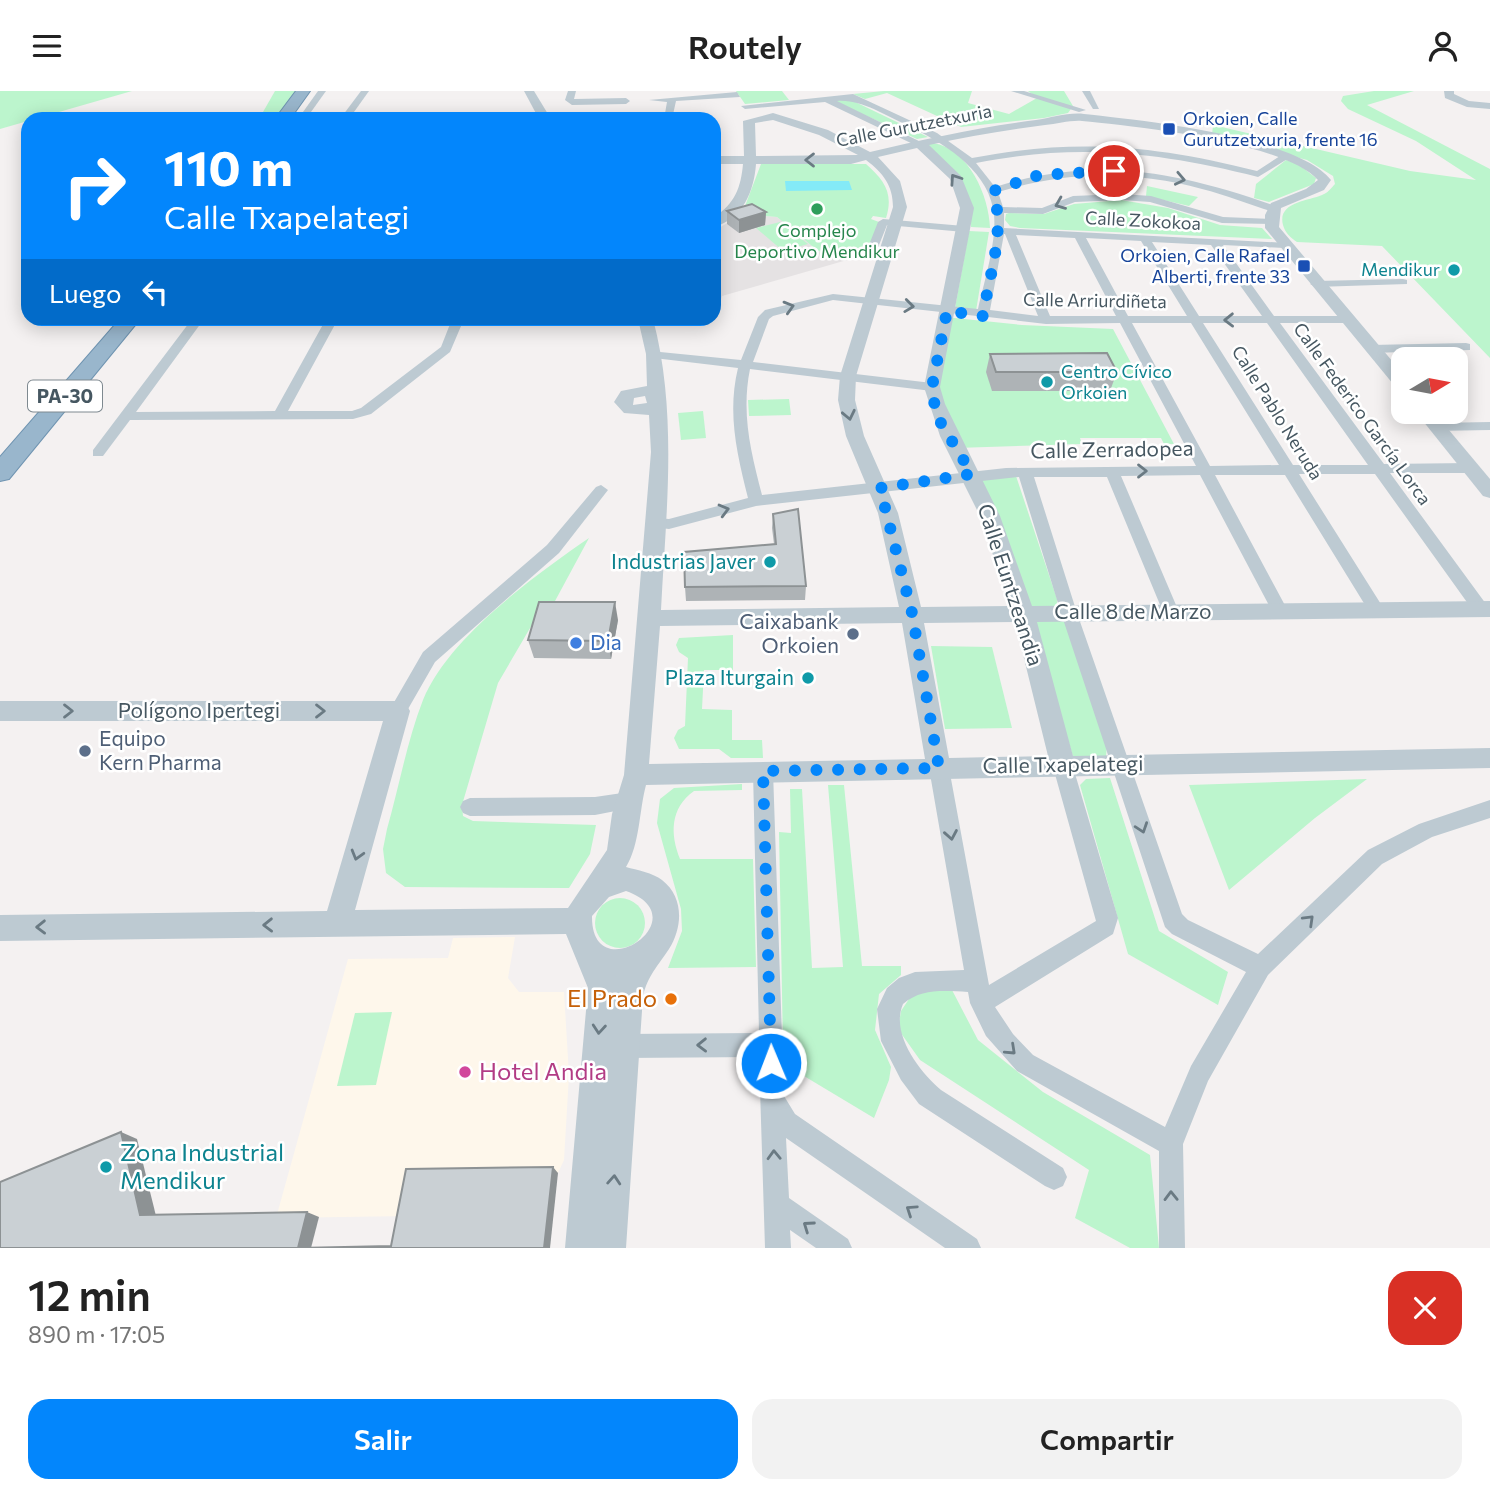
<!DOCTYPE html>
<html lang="es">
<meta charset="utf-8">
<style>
body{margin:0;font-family:Commissioner,sans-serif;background:#f2f2f2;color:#222;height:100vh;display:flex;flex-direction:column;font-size:26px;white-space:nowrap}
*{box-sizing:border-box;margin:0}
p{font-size:23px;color:#767676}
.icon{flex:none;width:38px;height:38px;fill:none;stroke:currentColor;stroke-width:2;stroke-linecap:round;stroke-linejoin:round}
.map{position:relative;height:1157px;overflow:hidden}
.sheet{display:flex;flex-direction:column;background:#fff;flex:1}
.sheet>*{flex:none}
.banner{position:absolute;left:21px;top:21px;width:700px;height:214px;border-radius:21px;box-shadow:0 4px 18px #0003;background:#0386fc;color:#fff;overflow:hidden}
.needle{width:46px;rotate:80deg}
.controls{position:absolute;left:1391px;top:256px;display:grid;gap:14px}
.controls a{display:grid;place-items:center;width:77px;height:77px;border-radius:14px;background:#fff;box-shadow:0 4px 18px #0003;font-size:35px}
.pin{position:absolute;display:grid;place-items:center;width:60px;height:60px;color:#fff;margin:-30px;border:4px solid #fff;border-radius:50%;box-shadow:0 2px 7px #0007}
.me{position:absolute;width:77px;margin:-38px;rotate:359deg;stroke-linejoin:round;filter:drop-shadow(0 0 5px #0008)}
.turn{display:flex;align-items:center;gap:24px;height:147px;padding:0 28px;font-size:32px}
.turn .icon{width:91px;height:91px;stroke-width:2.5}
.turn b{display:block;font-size:49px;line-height:60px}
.then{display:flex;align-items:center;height:66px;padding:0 28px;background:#0003;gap:14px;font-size:26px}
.round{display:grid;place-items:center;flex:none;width:74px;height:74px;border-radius:21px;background:#f2f2f2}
.headline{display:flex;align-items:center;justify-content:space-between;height:119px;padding:0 28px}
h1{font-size:42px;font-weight:600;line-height:52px}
.action{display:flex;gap:14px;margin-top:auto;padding:14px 28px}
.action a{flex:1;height:80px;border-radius:21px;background:#0386fc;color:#fff;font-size:28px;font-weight:600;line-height:80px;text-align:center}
.action a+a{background:#f2f2f2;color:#222}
header{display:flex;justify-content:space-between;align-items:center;height:91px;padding:0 28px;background:#fff;font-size:32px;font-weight:600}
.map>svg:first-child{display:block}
</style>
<header><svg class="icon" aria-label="menu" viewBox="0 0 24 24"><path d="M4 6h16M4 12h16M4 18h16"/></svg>Routely<svg class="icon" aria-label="person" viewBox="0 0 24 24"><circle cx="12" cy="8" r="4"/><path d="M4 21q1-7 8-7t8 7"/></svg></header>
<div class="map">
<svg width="1490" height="1157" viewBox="0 0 1490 1157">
<rect width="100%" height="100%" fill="#f4f1f1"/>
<!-- commercial -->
<polygon fill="#fef7eb" points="515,846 508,887 519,901 564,901 569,984 564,1069 558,1082 416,1084 408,1125 276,1127 348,868 448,867 453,847"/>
<!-- education -->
<polygon fill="#e5e2e3" points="742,123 777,126 818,160 861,165 722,205 718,218 714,218 714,140"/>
<!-- green -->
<g fill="#bcf5cd">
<polygon points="0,0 132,0 0,38"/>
<polygon points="275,0 296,0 275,28 259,28"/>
<polygon points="736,0 782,0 789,9 745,13"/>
<polygon points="884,0 972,0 968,12 1009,23 1037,7 1028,0 1064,0 1073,15 1068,22 1044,27 961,36 887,2 865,8 853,3"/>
<path d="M1374,0H1414L1367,14L1490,78V267L1382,155L1297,151C1291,147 1285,142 1283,134C1277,111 1308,110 1322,104C1328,102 1331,97 1335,93L1333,85L1307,69L1212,44L1213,34L1410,80L1476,89L1416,50L1348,18L1341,10L1343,5Z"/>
<polygon points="847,7 928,46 917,48 834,10"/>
<path d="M933,52C969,58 989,105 990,137L971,136C970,92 955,82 925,54Z"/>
<polygon points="1286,69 1298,73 1316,87 1314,93 1269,111 1254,107 1256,93"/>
<path d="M761,73H866C884,89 894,102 886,127L873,125L871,128L879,131L869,160L865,159L861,165L818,160L777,126L742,123Z"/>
<polygon points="1147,95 1198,106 1189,115 1146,105"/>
<polygon points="1121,109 1168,117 1220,134 1262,137 1272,148 1020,137 1010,135 1005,129 1006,123 1009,122 1044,123 1074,113"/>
<polygon points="780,131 808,153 783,160 756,137"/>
<polygon points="969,140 989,141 976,220 955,217"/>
<polygon points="945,226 1022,234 1113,238 1174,353 1164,353 1161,347 1080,347 1082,353 956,357 936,324"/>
<polygon points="789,308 791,324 749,325 748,309"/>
<polygon points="703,320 706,347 681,349 678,322"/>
<polygon points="1016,385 1057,508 1057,514 1052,518 1025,516 980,391 983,387"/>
<path d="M589,447L548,523L540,520L498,592L462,714L463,725L473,730L596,734L590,763L569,797L405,796L386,782L383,758L387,738C399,696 407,650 423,609C448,547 534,485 589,447Z"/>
<polygon points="1060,527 1066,532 1107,655 1106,665 1074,669 1033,529"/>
<polygon points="733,544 733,579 704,579 702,618 732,619 732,649 762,649 763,667 731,667 719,658 679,658 674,647 678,639 685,635 688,567 679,561 676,554 679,547"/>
<polygon points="931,555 992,556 1012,637 945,638"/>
<polygon points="1110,687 1159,840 1228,881 1218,914 1128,863 1080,694 1086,688"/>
<polygon points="1367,688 1315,727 1229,799 1189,694"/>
<path d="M742,693V699L694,700C670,717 670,743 680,768H753L756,876L668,877L682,840L681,818L657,732L660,708L674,697Z"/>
<polygon points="828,694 844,694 862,875 901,875 901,884 879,903 875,939 891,976 889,989 874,1027 794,979 783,956 779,741 791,742 790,698 802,698 812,877 843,876"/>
<circle cx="620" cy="832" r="25"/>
<polygon points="915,899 952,899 978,949 1043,1001 1150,1064 1159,1157 1130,1157 1075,1127 1089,1079 920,969 898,938 901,920"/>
<polygon points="392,921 376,994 337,995 355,922"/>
</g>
<!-- water -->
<polygon fill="#84eaf7" points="785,90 849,90 852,99 786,100"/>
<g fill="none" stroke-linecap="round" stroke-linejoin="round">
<!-- trunk casing -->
<g stroke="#6f94b1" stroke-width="2">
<g id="trunk">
<polygon points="296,0 310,0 290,28 275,28"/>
<polygon points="120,228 140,228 9,388 0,390 0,366"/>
</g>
</g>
<!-- minor -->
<g fill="#bdcad2" fill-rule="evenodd">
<polygon points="318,0 326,0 306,28 298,28"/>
<polygon points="361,0 369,0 349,28 340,28"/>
<polygon points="568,0 576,0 574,8 626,7 630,10 626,13 572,14 565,9"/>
<polygon points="1011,0 1024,0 1086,19 1079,21"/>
<polygon points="1082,0 1090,0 1099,18 1093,18"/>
<polygon points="737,1 740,6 676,10 672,28 664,28 667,11 649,9"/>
<path d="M853,3L937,42L972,67C1076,47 1154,54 1257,80L1283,63H1289V67L1258,86C1159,61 1077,52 976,72L995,96C1096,64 1180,81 1278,116V120L1274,121C1250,114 1226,104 1202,98C1133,79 1066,80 998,101L1003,116L1042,117L1073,105L1122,103L1151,105L1223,126L1275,128V132L1271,133L1222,132L1150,111L1122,109L1075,111L1043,123L1004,122V137L1288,152L1289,154L1284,157L1223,154L1274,225H1350L1352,228L1346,232H1280L1384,373L1470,372L1477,377L1470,382H1390L1486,513L1488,517L1486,521H1474L1375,383H1299L1384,518L1376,524L1370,522L1285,384H1215L1288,520L1280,526L1272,520L1200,384L1121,385L1179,521L1171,527L1163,521L1107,386H1034L1077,522L1182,823L1188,829L1258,863L1368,759L1419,733L1490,709V727L1432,746L1382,773L1268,884L1208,990L1183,1053L1185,1157H1159V1060L1017,980L986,945L970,912L968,901C944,900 922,897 903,913C890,943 920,981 941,999L1063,1077L1067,1086L1063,1095L1054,1099L1045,1095L919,1013L901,989L881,950L877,918L887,897L899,887L915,881L964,879L929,677L932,671L939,669L946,671L949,677L989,894L1096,830L1053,676L1056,670L1063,668L1070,670L1073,676L1118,827L1113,843L995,916L1013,943L1033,964L1165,1036L1191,975L1246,881L1172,843L1165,836L1061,522L1019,386L756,415L669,438L652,436L649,432L657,427L669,428L748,407C737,363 727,322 738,277L654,267L648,263L650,260L741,269L758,226L765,219L833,203L978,218C984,190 999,145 993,117C985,76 941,51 907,34C884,24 861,8 837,10L923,52L915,54L825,11L745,18L741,15ZM1004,143H1005L1038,225L990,219ZM1016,144L1075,147L1116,225H1050ZM1086,147L1141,150L1187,225H1128ZM1152,151L1211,154L1262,225H1199ZM833,209L977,225L983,229L988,226L1046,233L1120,232L1196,375L1006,377L762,404C751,361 741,323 750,278L932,300L939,296L932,292L753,271L769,228L773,225ZM1132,232H1191L1279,374L1210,375ZM1203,232H1267L1368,374H1293Z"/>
<polygon points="883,128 964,135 969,138 964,141 887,134 875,164 866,166 865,164 878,131"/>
<polygon points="1403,188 1407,189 1407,193 1316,196 1310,193 1316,190"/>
<polygon points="192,228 204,228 136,321 275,320 326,228 338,228 288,320 352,320 361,317 441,256 452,228 464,228 450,261 371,323 353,328 130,329 103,365 93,365 93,359"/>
<polygon points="1466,252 1470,253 1470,259 1371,262 1365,258 1371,254"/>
<polygon points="1490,331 1490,339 1436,340 1429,336 1436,332"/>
<polygon points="601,394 608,399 559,462 435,571 404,625 392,625 389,620 423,561 547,454 596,396"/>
<polygon points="763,672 770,674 773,680 784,1005 795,1023 977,1148 981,1157 945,1157 786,1047 789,1107 848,1148 852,1157 816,1157 790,1139 791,1157 765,1157 759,966 623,967 615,963 611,955 615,947 623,943 759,942 753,680 756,674"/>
<polygon points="629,701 636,704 639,710 636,716 595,724 470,725 463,722 460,716 463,710 470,707 595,706"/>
</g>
<!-- tertiary -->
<g fill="#bdcad2" fill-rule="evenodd">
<polygon points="524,0 534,0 551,28 539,28"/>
<polygon points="1444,0 1454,0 1454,3 1469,10 1490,12 1490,18 1467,16 1445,7"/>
<path d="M773,22L828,39L870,61C925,48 979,36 1036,29C1051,27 1069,21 1084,23C1140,29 1297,45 1331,89L1324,99L1281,117L1279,136L1404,284V300L1398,299L1265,137V124L1271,112L1306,98L1318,89C1283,51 1136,35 1082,30C1071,29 1057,33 1045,34C1006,39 968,45 929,54L961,85L974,117L940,296L945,313L1000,425L1032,515L1490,510V526L1037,531L1073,665L1490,657V677L646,694C639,720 640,753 626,776C637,779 653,782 662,789C684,806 683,836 669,858C658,875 648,884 643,905L626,1157H565L588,897L566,843L0,850V824L327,820L383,630H0V610H398L406,613L410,620L355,819L568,817L607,759L612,723L624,684L651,361L649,324L624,322L614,311L621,300L647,295L646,263L638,228H653C678,322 666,422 661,519L899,516L878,422L846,345L838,309L840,285L893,116C893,94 883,82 866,69L851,73H756C754,100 743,128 714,136V126C735,113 741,96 743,73H714V65H744L743,30ZM773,29L819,44L858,64L756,65L755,32ZM917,57L950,88L960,117L924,296L940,345L980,425L1010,515L921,516L898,422L864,345L855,309L856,285L907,116L900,90L878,66ZM645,305L647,312L633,314L634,307ZM1015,531L1048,665L949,667L924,532ZM902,532L925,668L649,673L660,535ZM626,800C702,827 591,901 592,825L609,806Z"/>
<polygon points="1415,320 1433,320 1490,388 1490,407 1483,405"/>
</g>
<!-- trunk -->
<use href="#trunk" fill="#99b6cc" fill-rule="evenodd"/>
</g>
<!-- wall -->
<g fill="#aeb3b6">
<polygon points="727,120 766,121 765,134 739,142 727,133"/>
<polygon points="990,263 1117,281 1110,300 992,300 986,281"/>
<polygon points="773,423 806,495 805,509 686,510 685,496 774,453 772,437"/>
<polygon points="618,529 611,568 534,567 528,549"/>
</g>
<!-- shaded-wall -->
<g fill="#8d9294">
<polygon points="766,121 765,134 739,142 739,129"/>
<polygon points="615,511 618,529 611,568 608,550"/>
<polygon points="121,1041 137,1048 157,1129 140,1124"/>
<polygon points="553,1076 558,1082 550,1157 544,1157"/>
<polygon points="307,1121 319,1126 311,1157 298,1157"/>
</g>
<!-- building -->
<g fill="#cad0d4" stroke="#8d9294" stroke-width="2">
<polygon points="752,113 766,121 739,129 727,120"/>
<polygon points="1107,262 1117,281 996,281 990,263"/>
<polygon points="798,418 806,495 685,496 684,461 776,453 773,423"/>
<polygon points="539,511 615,511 608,550 528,549"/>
<polygon points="121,1041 140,1124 307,1121 298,1157 391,1155 406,1078 553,1076 544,1157 0,1157 0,1091"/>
</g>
<!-- one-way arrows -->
<defs><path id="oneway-chevron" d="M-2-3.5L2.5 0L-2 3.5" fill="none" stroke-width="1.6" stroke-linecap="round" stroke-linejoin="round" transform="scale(1.75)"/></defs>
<g stroke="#6a7a83">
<use href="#oneway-chevron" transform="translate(810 69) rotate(180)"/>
<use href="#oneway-chevron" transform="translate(955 88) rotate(-124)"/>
<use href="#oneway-chevron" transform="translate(1180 88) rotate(12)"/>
<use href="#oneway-chevron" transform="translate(1060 113) rotate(158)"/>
<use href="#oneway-chevron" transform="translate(909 215) rotate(7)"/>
<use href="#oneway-chevron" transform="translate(789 216) rotate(-16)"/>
<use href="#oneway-chevron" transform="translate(1229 229) rotate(179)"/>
<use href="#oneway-chevron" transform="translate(849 324) rotate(78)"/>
<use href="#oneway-chevron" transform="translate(1142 380)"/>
<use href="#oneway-chevron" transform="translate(724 419) rotate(-15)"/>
<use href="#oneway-chevron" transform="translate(68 620)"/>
<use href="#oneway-chevron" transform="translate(320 620)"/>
<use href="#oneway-chevron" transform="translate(1142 737) rotate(71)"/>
<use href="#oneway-chevron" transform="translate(951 744) rotate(80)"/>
<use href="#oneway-chevron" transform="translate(357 764) rotate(106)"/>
<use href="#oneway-chevron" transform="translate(1309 829) rotate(-44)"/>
<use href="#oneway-chevron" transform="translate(268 834) rotate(179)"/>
<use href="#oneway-chevron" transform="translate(41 836) rotate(179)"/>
<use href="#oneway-chevron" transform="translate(599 938) rotate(95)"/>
<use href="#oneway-chevron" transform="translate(702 954) rotate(179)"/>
<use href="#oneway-chevron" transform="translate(1011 959) rotate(43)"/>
<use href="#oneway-chevron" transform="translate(774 1064) rotate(-92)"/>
<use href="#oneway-chevron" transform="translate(614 1089) rotate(-86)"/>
<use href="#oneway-chevron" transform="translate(1171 1105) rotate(-91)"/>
<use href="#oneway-chevron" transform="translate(911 1119) rotate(-146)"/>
<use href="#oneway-chevron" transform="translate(808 1135) rotate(-145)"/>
</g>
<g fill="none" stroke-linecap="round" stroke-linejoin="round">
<!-- route -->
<path stroke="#0386fc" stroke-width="12" stroke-dasharray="0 21.6" d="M771,972L763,680L939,677L912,522L880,397L972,383L936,324L932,296L947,220L983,225C989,183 1006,141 993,100L1039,84L1114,80"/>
</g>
<!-- markers -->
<g fill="#1a4fb4" stroke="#fff" stroke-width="2.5">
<rect x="1162" y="31" width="14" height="14" rx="3.5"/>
<rect x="1297" y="168" width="14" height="14" rx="3.5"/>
</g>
<circle fill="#2e9e5b" stroke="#fff" stroke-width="2.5" cx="817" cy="118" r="7"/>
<g fill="#0f9aa8" stroke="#fff" stroke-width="2.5">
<circle cx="1454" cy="179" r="7"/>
<circle cx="1047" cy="291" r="7"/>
<circle cx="770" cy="471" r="7"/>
<circle cx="808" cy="587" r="7"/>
<circle cx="106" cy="1076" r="7"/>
</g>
<g fill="#5c6f8a" stroke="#fff" stroke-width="2.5">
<circle cx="853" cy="543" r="7"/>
<circle cx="85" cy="660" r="7"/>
</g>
<circle fill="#3f7fe0" stroke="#fff" stroke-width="2.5" cx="576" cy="552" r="7"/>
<circle fill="#e8710a" stroke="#fff" stroke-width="2.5" cx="671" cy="908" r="7"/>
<circle fill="#d1479c" stroke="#fff" stroke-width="2.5" cx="465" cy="981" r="7"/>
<g text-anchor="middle" stroke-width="5" stroke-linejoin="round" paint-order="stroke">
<!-- far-transit labels -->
<g font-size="18" fill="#164399" stroke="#fff" text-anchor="start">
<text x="1183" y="34">Orkoien, Calle<tspan x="1183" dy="21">Gurutzetxuria, frente 16</tspan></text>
<text x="1290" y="171" text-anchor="end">Orkoien, Calle Rafael<tspan x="1290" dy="21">Alberti, frente 33</tspan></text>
</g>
<!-- far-street labels -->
<g font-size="18" fill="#465761" stroke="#fff">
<text transform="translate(914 35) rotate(-11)" y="6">Calle Gurutzetxuria</text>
<text transform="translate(1143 130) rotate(3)" y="6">Calle Zokokoa</text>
<text transform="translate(1095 210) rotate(1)" y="6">Calle Arriurdiñeta</text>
<text transform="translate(1277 322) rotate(58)" y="6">Calle Pablo Neruda</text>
<text transform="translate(1362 323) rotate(54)" y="6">Calle Federico García Lorca</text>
</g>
<!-- far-leisure labels -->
<g font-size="18" fill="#27864d" stroke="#fff">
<text x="817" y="146">Complejo<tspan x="817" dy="21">Deportivo Mendikur</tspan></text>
</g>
<!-- far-culture labels -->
<g font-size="18" fill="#0d838f" stroke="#fff" text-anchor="end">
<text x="1440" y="185">Mendikur</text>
<text x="1061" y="287" text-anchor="start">Centro Cívico<tspan x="1061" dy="21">Orkoien</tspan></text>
</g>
<!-- shield labels -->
<rect fill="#fff" stroke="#7e8990" stroke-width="2" x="28" y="289.5" width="74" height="31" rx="5"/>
<g font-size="19" font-weight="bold" fill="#465761">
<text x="65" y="312">PA-30</text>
</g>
<!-- street labels -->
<g font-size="21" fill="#465761" stroke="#fff">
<text transform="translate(1112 359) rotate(-1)" y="7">Calle Zerradopea</text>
<text transform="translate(1010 494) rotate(72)" y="7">Calle Euntzeandia</text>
<text x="1133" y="528">Calle 8 de Marzo</text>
<text x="199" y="627">Polígono Ipertegi</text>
<text transform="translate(1063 674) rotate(-1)" y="7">Calle Txapelategi</text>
</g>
<!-- culture labels -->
<g font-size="21" fill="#0d838f" stroke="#fff" text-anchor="end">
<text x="756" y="478">Industrias Javer</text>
<text x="794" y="594">Plaza Iturgain</text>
</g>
<!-- service labels -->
<g font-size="21" fill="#4e5e75" stroke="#fff" text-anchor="end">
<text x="839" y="538">Caixabank<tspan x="839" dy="24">Orkoien</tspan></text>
<text x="99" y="655" text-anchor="start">Equipo<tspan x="99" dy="24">Kern Pharma</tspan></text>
</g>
<!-- shop labels -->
<g font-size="21" fill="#366cbe" stroke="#fff" text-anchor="start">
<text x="590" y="559">Dia</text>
</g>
<!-- near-food labels -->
<g font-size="24" fill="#c56008" stroke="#fff" text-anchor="end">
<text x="657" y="916">El Prado</text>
</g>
<!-- near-hotel labels -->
<g font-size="24" fill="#b23c85" stroke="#fff" text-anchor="start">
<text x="479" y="989">Hotel Andia</text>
</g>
<!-- near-culture labels -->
<g font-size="24" fill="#0d838f" stroke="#fff" text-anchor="start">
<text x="120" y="1070">Zona Industrial<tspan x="120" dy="28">Mendikur</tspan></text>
</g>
</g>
</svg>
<div class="controls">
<a><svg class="needle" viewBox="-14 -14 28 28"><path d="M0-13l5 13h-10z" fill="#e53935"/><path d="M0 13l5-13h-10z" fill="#767676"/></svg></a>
</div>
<div class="pin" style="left:1114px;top:80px;background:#d93025"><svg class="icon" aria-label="arrive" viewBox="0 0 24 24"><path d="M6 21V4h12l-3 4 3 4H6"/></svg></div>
<svg class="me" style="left:771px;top:972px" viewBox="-20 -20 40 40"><circle r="17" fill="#0386fc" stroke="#fff" stroke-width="3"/><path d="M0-11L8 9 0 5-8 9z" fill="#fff"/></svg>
<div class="banner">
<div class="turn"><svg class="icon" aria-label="right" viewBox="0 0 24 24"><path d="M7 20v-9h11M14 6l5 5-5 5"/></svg><div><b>110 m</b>Calle Txapelategi</div></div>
<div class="then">Luego<svg class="icon" aria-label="left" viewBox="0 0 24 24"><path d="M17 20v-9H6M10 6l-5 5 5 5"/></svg></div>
</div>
</div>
<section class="sheet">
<div class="headline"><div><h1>12 min</h1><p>890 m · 17:05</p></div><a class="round" style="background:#d93025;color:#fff"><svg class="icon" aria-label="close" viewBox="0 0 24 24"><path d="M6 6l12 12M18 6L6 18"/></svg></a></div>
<div class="action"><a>Salir</a><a>Compartir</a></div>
</section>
